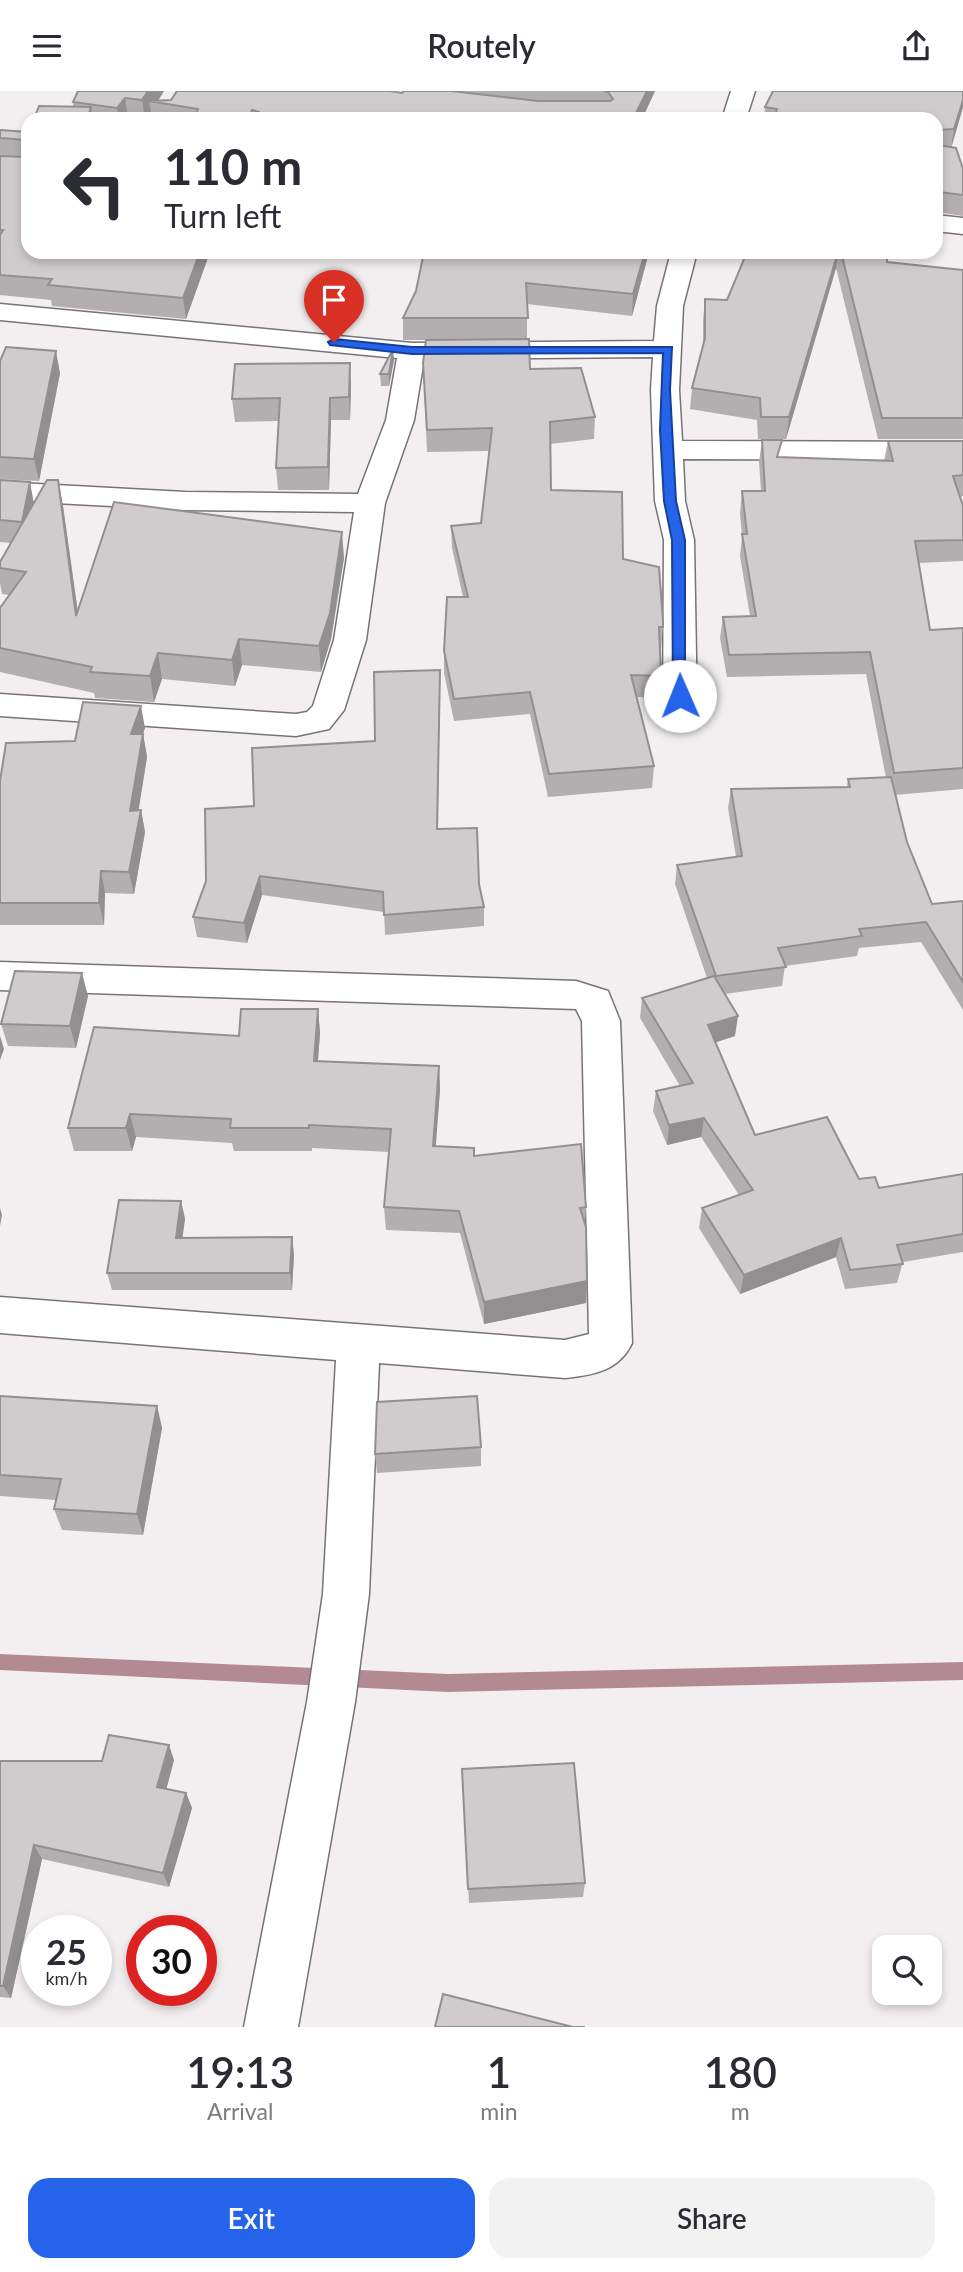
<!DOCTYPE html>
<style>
body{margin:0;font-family:Lato,sans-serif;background:#f2f2f3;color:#2b2b33;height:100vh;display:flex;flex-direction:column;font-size:26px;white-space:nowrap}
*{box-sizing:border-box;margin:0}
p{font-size:23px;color:#7c7c81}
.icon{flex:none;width:38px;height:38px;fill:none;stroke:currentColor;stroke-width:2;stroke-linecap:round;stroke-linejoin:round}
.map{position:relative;height:1936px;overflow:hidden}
.details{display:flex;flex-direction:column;background:#fff;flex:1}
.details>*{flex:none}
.top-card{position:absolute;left:21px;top:21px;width:922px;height:147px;border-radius:21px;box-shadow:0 4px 10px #0003;background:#fff;color:#2b2b33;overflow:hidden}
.tools{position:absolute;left:872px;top:1844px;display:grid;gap:14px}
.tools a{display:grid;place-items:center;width:70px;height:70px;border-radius:14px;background:#fff;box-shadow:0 4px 10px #0003;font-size:35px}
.speed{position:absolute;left:21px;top:1824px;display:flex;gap:14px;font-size:35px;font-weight:700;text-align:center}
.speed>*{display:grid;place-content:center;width:91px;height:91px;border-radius:50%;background:#fff;box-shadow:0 4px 10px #0003;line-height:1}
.speed small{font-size:18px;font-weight:400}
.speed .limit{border:10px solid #d22;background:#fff;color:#111}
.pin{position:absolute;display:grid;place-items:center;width:60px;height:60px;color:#fff;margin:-72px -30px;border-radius:50% 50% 50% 0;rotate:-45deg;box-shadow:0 0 7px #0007}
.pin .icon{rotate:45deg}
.me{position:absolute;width:77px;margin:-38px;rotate:359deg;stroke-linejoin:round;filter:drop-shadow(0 0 5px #0008)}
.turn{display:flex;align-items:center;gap:24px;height:147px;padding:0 28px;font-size:32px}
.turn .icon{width:91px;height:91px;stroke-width:2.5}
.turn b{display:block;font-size:49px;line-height:60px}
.eta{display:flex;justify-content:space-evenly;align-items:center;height:119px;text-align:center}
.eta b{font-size:42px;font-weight:600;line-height:49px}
.primary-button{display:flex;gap:14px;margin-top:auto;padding:14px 28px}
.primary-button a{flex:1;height:80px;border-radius:21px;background:#2563eb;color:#fff;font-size:28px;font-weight:600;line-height:80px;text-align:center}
.primary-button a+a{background:#f2f2f3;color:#2b2b33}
header{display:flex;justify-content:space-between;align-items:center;height:91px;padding:0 28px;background:#fff;font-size:32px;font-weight:600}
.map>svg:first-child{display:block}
</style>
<header><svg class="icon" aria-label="menu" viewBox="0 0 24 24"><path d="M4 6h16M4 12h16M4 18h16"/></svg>Routely<svg class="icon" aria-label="share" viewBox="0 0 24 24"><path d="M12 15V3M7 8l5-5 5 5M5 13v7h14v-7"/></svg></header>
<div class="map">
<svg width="963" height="1936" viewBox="0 0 963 1936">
<rect width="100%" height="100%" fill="#f3eff0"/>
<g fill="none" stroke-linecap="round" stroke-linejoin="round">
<!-- stream -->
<polygon fill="#b38994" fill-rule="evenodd" points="0,1563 448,1583 963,1571 963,1589 448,1601 0,1579"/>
<!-- street casing -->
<g stroke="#777475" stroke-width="3">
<g id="street">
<polygon points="731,0 755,0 746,28 722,28"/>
<polygon points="936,124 963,127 963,143 936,140"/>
<polygon points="671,161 697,161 683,215 679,299 682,350 963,351 963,369 683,368 685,410 694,449 697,624 692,632 680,635 668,632 663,624 664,449 655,410 651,299 653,266 424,268 414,329 385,412 366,549 344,619 329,638 296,645 0,625 0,603 296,623 307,621 313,615 334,549 354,421 185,419 0,409 0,391 185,401 358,403 386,329 397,267 0,229 0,213 412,252 654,250 657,215"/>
<path d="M0,871L576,890L608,900L620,930L632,1252C619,1280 593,1284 565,1287L379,1272L369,1503L355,1611L298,1936H244L307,1611L323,1503L336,1269L0,1242V1206L565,1249L589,1243L582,930L576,918L0,899Z"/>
</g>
</g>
<!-- street -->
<use href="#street" fill="#fff" fill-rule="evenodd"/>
</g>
<!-- wall -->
<g fill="#b3afb0">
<polygon points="78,0 164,0 158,10 402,2 404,0 655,0 642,28 152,28 151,21 146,28 128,27 127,28 34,28 73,16 73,11"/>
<polygon points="963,0 963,16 951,56 963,78 963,125 936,121 936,28 764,28 765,16"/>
<polygon points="0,39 28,41 28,161 210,161 186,228 52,215 51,209 0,204"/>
<polygon points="424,161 649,161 632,225 527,213 527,248 530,278 595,326 594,348 550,353 551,399 623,468 663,536 661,558 660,558 661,585 659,607 637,606 654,675 652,697 548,706 530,623 454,630 444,582 444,560 463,506 452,457 451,435 481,432 489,360 427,361 423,272 445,249 403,249 403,227 416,200"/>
<polygon points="747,161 887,161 887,171 963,179 963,348 878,348 836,177 786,348 758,348 757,329 690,318 692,297 703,255 703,229 705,208 727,209"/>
<polygon points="394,269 389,295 381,295 380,283"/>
<polygon points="0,270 60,282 39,390 0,388"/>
<polygon points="351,295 350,329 331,329 329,399 278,399 276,377 279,330 235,331 232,308"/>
<polygon points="762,349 779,366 884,370 888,350 963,350 963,405 960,406 963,415 963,470 918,472 930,539 963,537 963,698 895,704 907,751 932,813 963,810 963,919 921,851 859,857 857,865 785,875 782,895 725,903 735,945 715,951 755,1044 879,1097 963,1083 963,1161 903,1171 897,1192 845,1198 836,1166 740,1203 699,1137 702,1117 739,1104 701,1046 667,1054 653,1020 656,1000 680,995 640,927 642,907 707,887 675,793 677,774 736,766 728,717 731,698 847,696 848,688 886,687 866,583 727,586 720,547 723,526 750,525 740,465 742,446 740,422 742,400 761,400 759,371"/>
<polygon points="0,389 34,411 58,389 63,415 78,522 344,467 331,548 321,581 242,574 235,595 162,588 154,611 95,607 94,602 0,581 0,517 9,504 2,503 0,492 0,471 11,452 0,451"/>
<polygon points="440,579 438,738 479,793 484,816 484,835 385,844 384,821 262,804 247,852 197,846 193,826 254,715 375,650"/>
<polygon points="145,637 143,643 147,666 138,719 141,719 145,741 134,803 105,802 104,834 0,834 0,690 75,650"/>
<polygon points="88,905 76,957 8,955 1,933"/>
<polygon points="318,918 320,942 318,970 439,975 440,999 435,1055 474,1064 586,1116 585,1132 586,1212 484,1233 460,1142 386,1139 384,1116 389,1061 312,1057 312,1060 234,1060 232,1052 136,1046 132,1060 74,1060 68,1037 239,945"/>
<polygon points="181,1110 185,1128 182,1147 292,1146 294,1164 292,1199 112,1199 107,1182"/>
<polygon points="0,1305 157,1315 162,1337 143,1444 62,1439 54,1418 56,1409 0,1405"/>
<polygon points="481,1356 481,1375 377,1382 375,1363"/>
<polygon points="174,1669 166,1698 186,1702 192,1717 169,1796 42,1768 11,1907 0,1906 0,1670"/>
<polygon points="463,1693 585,1792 583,1806 469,1812"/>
</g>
<!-- shaded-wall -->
<g fill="#928f90">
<polygon points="148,0 164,0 157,11 149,10 151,21 146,28 145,28 142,9"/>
<polygon points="647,0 655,0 642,28 633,28"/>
<polygon points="125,7 128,27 127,28 119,28 117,17"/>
<polygon points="963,9 963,16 951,58 954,38"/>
<polygon points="91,16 93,28 87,28"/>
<polygon points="940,101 936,121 937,105"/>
<polygon points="200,161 210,161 186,228 183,207"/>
<polygon points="645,161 649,161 632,225 633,203"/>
<polygon points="838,161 836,177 786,348 789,326"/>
<polygon points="393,258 394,269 389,295 389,283"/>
<polygon points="56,260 60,282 39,390 34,368"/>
<polygon points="350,272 351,295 350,329 349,306"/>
<polygon points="330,307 331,329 329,399 328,376"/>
<polygon points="58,389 63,415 82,551 76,525"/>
<polygon points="30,391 34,413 27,453 22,431"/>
<polygon points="342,441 344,467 331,548 321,581 319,555"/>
<polygon points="239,548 242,574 235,595 232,569"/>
<polygon points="158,562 162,588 154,611 150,585"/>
<polygon points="440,579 440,599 437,758 437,738"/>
<polygon points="141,615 145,637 135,666 131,643"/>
<polygon points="143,643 147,666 135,742 130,720"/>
<polygon points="141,719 145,741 134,803 129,781"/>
<polygon points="101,780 105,802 104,834 99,812"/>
<polygon points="260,785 262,804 247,852 244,832"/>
<polygon points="82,882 88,905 76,957 70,935"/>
<polygon points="318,918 320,942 316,993 314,970"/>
<polygon points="738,925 735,945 705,955 708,934"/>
<polygon points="0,945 4,958 0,969"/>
<polygon points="439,975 440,999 434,1079 433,1055"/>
<polygon points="130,1023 136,1046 132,1060 126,1037"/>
<polygon points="704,1027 701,1046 667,1054 669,1034"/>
<polygon points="181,1110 185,1128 180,1165 176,1147"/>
<polygon points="0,1117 2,1124 0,1135"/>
<polygon points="292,1146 294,1164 292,1199 290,1182"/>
<polygon points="841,1147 836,1166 740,1203 744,1184"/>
<polygon points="587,1190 586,1212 484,1233 484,1211"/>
<polygon points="157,1315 162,1337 143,1444 137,1423"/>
<polygon points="169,1654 174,1669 163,1711 157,1696"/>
<polygon points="186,1702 192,1717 169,1796 163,1782"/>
<polygon points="34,1754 42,1768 11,1907 3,1895"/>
</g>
<!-- building -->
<g fill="#d0cccd" stroke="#928f90" stroke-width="2">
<polygon points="78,0 148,0 142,9 125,7 117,17 73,11"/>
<polygon points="177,0 390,0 402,2 404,0 451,0 538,10 610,10 613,8 608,1 604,0 647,0 633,28 259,28 259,21 252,19 249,28 194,28 198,18 149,10 171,9"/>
<polygon points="773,0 963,0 963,9 954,38 937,39 938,54 956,57 963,78 963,104 940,101 936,105 936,28 774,28 777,18 765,16"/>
<polygon points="39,15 91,16 87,28 34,28"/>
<polygon points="0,39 28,41 28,161 200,161 183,207 48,194 52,188 0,184 0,144 3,139 0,139 0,65 26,66 26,49 0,47"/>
<polygon points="424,161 645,161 633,203 526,192 528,227 403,227 416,200"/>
<polygon points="747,161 838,161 789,326 761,326 760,307 692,297 705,247 705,208 727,209"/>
<polygon points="841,161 887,161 887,171 963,179 963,327 882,327"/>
<polygon points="529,248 530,278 581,277 595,326 550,331 551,399 622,401 623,468 659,476 663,530 663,536 659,536 661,585 631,584 654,675 549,683 530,601 454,608 444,560 447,506 468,506 451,435 481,432 492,337 427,339 423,272 426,249"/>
<polygon points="6,256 56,260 34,368 0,366 0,270"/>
<polygon points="393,258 389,283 380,283"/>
<polygon points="350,272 349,306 330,307 328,376 276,377 280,307 232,308 235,273"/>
<polygon points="762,349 782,349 777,366 893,370 888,350 963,350 963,384 953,385 963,415 963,449 915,450 930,539 963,537 963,677 894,682 870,561 729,564 723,526 756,525 742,443 747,443 742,400 765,400"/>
<polygon points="0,389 30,391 22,431 0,429"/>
<polygon points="47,389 58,389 76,525 114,411 342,441 330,522 319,555 239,548 232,569 158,562 150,585 90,581 92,576 0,557 0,517 26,481 0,477 0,471"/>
<polygon points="440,579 437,738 477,737 479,793 484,816 384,824 383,801 260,785 244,832 193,826 206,790 205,718 254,715 252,657 375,650 374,581"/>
<polygon points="83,611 141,615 131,643 143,643 130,720 141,719 129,781 101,780 99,812 0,812 0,690 6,652 75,650"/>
<polygon points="891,686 907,751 932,813 963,810 963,891 926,831 859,838 862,845 778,857 786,876 716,885 677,774 742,765 731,698 850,696 848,688"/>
<polygon points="15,880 82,882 70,935 1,933"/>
<polygon points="714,885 738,925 708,934 755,1044 827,1026 859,1088 875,1086 879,1097 963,1083 963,1143 897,1154 903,1173 850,1179 841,1147 744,1184 702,1117 753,1099 704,1027 669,1034 656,1000 693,992 642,907"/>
<polygon points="241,918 318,918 314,970 439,975 433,1055 474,1057 474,1065 581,1053 586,1116 580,1117 586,1136 587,1190 484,1211 459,1120 384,1116 391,1038 309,1034 309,1037 230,1037 231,1028 130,1023 126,1037 68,1037 94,936 239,945"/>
<polygon points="119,1109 181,1110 176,1147 292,1146 290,1182 107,1182"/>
<polygon points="0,1305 157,1315 137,1423 54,1418 61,1388 0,1384"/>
<polygon points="477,1305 481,1356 375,1363 377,1311"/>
<polygon points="109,1644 169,1654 157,1696 186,1702 163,1782 34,1754 3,1895 0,1895 0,1670 102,1670"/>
<polygon points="574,1672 585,1792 468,1798 462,1678"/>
<polygon points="443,1903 573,1936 585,1936 435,1936"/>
</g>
<!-- route -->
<polygon fill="#2563eb" stroke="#184099" stroke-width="2" points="334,248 412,256 672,256 670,299 676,410 685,449 685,608 675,608 673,605 672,449 664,410 660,339 663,262 412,263 330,254 328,251"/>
</svg>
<div class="tools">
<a><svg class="icon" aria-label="search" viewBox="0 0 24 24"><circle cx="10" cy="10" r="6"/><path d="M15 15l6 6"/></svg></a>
</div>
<div class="speed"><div>25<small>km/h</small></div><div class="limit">30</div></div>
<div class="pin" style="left:334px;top:251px;background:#d93025"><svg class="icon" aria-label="arrive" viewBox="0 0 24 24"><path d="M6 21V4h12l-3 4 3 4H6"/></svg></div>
<svg class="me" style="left:680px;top:605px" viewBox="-20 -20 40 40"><circle r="19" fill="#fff"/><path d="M0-13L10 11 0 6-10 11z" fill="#2563eb"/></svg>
<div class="top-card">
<div class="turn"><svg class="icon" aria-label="left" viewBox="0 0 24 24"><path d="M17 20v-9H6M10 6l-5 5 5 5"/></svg><div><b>110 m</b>Turn left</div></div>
</div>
</div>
<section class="details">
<div class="eta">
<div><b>19:13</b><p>Arrival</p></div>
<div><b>1</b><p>min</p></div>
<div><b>180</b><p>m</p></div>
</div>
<div class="primary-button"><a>Exit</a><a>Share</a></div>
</section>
